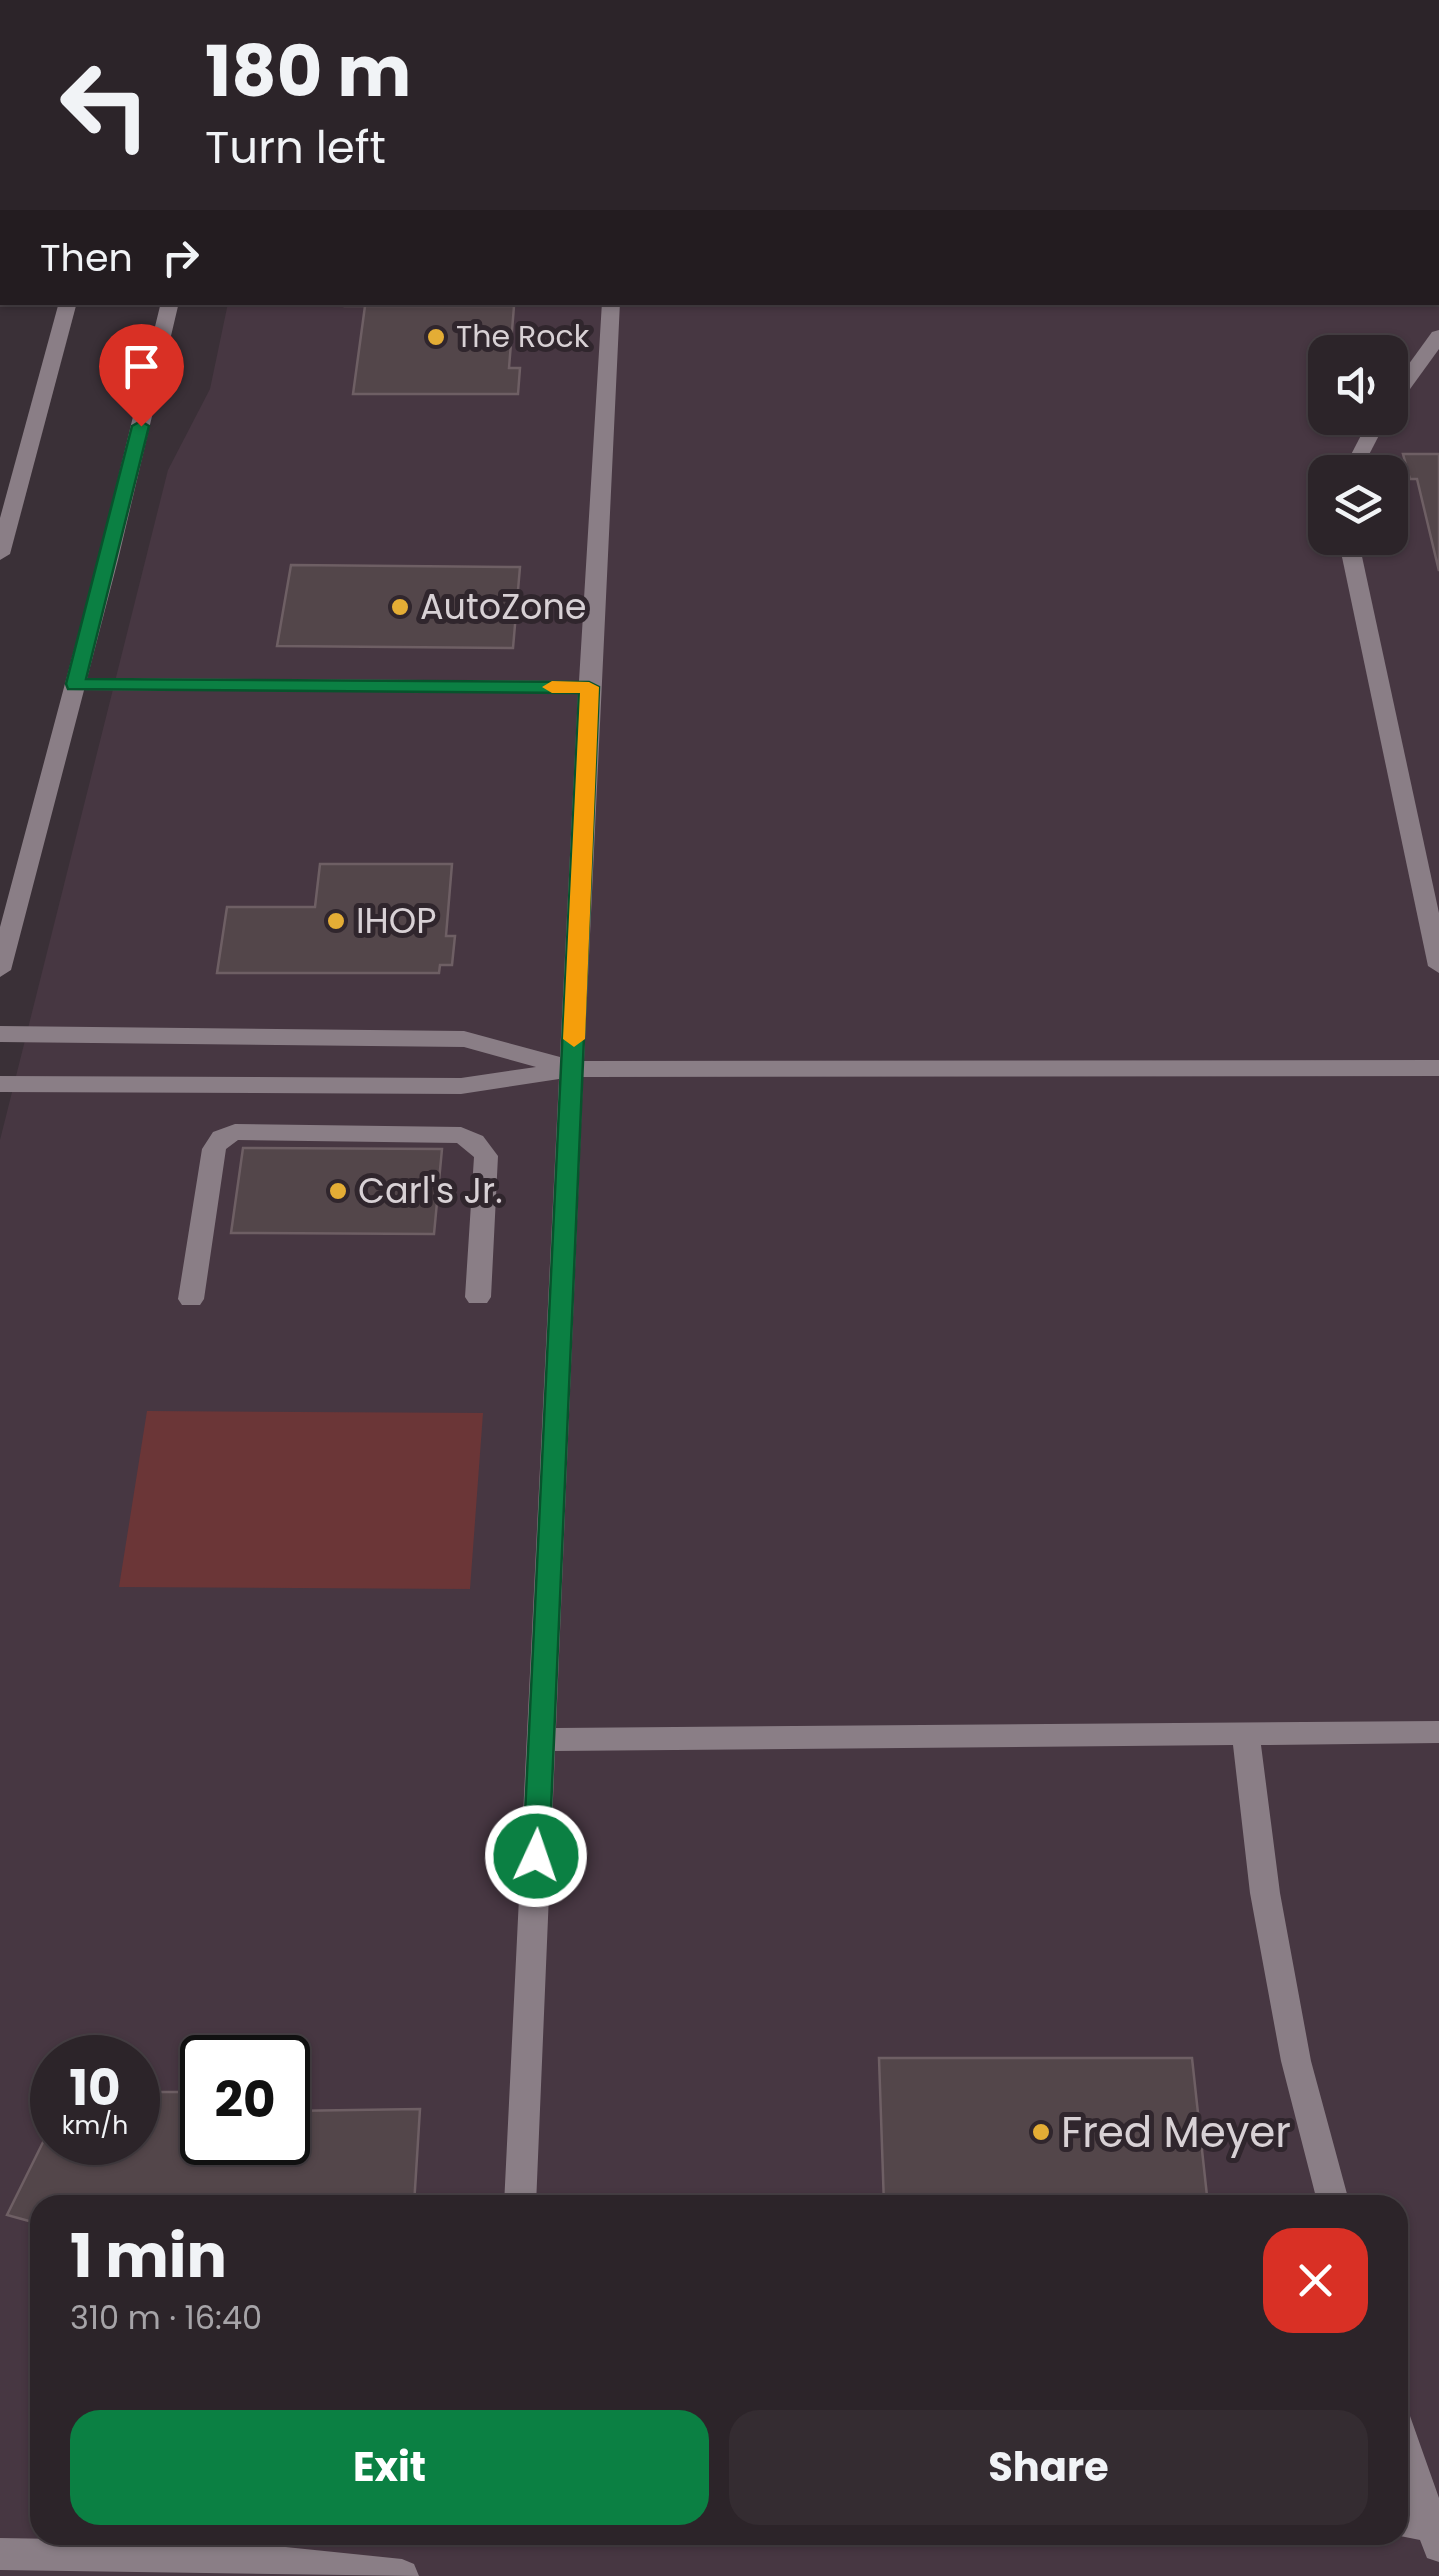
<!DOCTYPE html>
<meta charset="utf-8">
<style>
body{margin:0;font-family:Poppins,sans-serif;background:#342c31;color:#f1f3f6;height:100vh;display:flex;flex-direction:column;font-size:38px;white-space:nowrap}
*{box-sizing:border-box;margin:0}
p{font-size:32px;color:#a6a4a8}
.icon{flex:none;width:55px;height:55px;fill:none;stroke:currentColor;stroke-width:2;stroke-linecap:round;stroke-linejoin:round}
.map{position:relative;flex:1;overflow:hidden}
.details{position:absolute;left:30px;top:2195px;width:1378px;height:350px;display:flex;flex-direction:column;background:#2c2429;border-radius:30px;box-shadow:0 2px 8px #0004,0 0 0 2px #484146}
.details>*{flex:none}
.banner{position:absolute;left:0px;top:0px;width:1440px;height:305px;box-shadow:0 2px 8px #0004,0 0 0 2px #484146;background:#2c2429;color:#f1f3f6;overflow:hidden}
.tools{position:absolute;left:1308px;top:335px;display:grid;gap:20px}
.tools a{display:grid;place-items:center;width:100px;height:100px;border-radius:20px;background:#2c2429;box-shadow:0 2px 8px #0004,0 0 0 2px #484146;font-size:50px}
.speed{position:absolute;left:30px;top:2035px;display:flex;gap:20px;font-size:50px;font-weight:700;text-align:center}
.speed>*{display:grid;place-content:center;width:130px;height:130px;border-radius:50%;background:#2c2429;box-shadow:0 2px 8px #0004,0 0 0 2px #484146;line-height:1}
.speed small{font-size:25px;font-weight:400}
.speed .limit{border:5px solid #111;border-radius:15px;background:#fff;color:#111}
.pin{position:absolute;display:grid;place-items:center;width:85px;height:85px;color:#fff;margin:-102px -42px;border-radius:50% 50% 50% 0;rotate:-45deg;box-shadow:0 0 10px #0007}
.pin .icon{rotate:45deg}
.me{position:absolute;width:110px;margin:-55px;rotate:3deg;stroke-linejoin:round;filter:drop-shadow(0 0 8px #0008)}
.turn{display:flex;align-items:center;gap:35px;height:210px;padding:0 40px;font-size:45px}
.turn .icon{width:130px;height:130px;stroke-width:2.5}
.turn b{display:block;font-size:70px;line-height:85px}
.then{display:flex;align-items:center;height:95px;padding:0 40px;background:#0003;gap:20px;font-size:38px}
.round{display:grid;place-items:center;flex:none;width:105px;height:105px;border-radius:30px;background:#342c31}
.summary{display:flex;align-items:center;justify-content:space-between;height:170px;padding:0 40px}
h1{font-size:60px;font-weight:700;line-height:75px}
.action{display:flex;gap:20px;margin-top:auto;padding:20px 40px}
.action a{flex:1;height:115px;border-radius:30px;background:#0b8043;color:#fff;font-size:40px;font-weight:700;line-height:115px;text-align:center}
.action a+a{background:#342c31;color:#f1f3f6}
.map>svg:first-child{display:block}
</style>
<div class="map">
<svg width="1439" height="2576" viewBox="0 0 1439 2576">
<rect width="100%" height="100%" fill="#3a3037"/>
<!-- built -->
<path fill="#473742" fill-rule="evenodd" d="M1439,129V2576H0V1140L168,470L210,389L228,303L1438,302ZM1325,352H1390V418H1325ZM1325,472H1390V538H1325ZM52,2058H138V2142H52ZM202,2058H288V2142H202ZM40,2205H1398V2535H40Z"/>
<!-- green -->
<polygon fill="#6b3637" points="147,1411 483,1413 470,1589 119,1587"/>
<!-- building -->
<g fill="#53464a" stroke="#6e5f64" stroke-width="2.5">
<polygon points="346,302 496,302 495,306 345,306"/>
<polygon points="365,306 514,306 509,368 520,368 518,394 353,394"/>
<polygon points="1403,454 1439,454 1439,571 1417,479 1410,479"/>
<polygon points="291,565 520,567 513,648 277,646"/>
<polygon points="320,864 452,864 446,936 455,936 452,965 440,965 439,973 217,973 227,907 315,907"/>
<polygon points="243,1148 442,1149 434,1234 231,1233"/>
<polygon points="879,2058 1192,2058 1208,2205 884,2205"/>
<polygon points="138,2092 183,2092 181,2112 202,2111 202,2142 288,2142 288,2111 420,2109 414,2205 40,2205 40,2224 7,2215 52,2124 52,2142 138,2142"/>
</g>
<g fill="none" stroke-linecap="round" stroke-linejoin="round">
<!-- service -->
<g fill="#8a7e86" fill-rule="evenodd">
<rect x="1438" y="108" width="1" height="15"/>
<rect x="1438" y="284" width="1" height="10"/>
<polygon points="602,302 620,302 584,1061 1439,1060 1439,1076 583,1077 556,1728 1439,1721 1439,1743 1261,1745 1280,1893 1311,2061 1350,2205 1318,2205 1281,2061 1250,1893 1233,1745 555,1751 536,2205 504,2205 559,1079 461,1094 0,1092 0,1076 461,1078 536,1067 464,1047 0,1042 0,1026 464,1031 560,1057 578,693 75,690 65,684 75,678 579,681"/>
<polygon points="1439,330 1439,349 1397,407 1390,409 1390,390 1432,332"/>
<polygon points="1370,418 1388,418 1360,472 1342,472"/>
<polygon points="1338,538 1358,538 1439,913 1439,973 1428,966"/>
<polygon points="235,1124 461,1127 483,1136 498,1156 491,1297 487,1303 469,1303 465,1297 474,1157 457,1143 238,1140 226,1149 204,1299 200,1305 182,1305 178,1299 202,1149 213,1132"/>
<polygon points="1398,2411 1410,2416 1439,2498 1439,2562 1427,2558 1420,2540 1395,2535 1398,2504 1408,2506 1398,2474"/>
</g>
<!-- minor -->
<g fill="#8a7e86" fill-rule="evenodd">
<rect x="1372" y="0" width="16" height="2"/>
<rect x="1421" y="0" width="16" height="2"/>
<rect x="1438" y="31" width="1" height="16"/>
</g>
<!-- tertiary -->
<polygon fill="#8a7e86" fill-rule="evenodd" points="0,2538 238,2542 402,2559 414,2564 419,2576 0,2570"/>
<!-- secondary -->
<g fill="#8a7e86" fill-rule="evenodd">
<rect x="1438" y="87" width="1" height="10"/>
<polygon points="59,302 77,302 10,554 0,560 0,518"/>
<polygon points="161,302 179,302 118,560 11,970 0,977 0,927 98,560"/>
</g>
<!-- primary -->
<g fill="#be88ce" fill-rule="evenodd">
<polygon points="2,53 2,63 0,64 0,54"/>
<rect x="0" y="90" width="2" height="10"/>
</g>
</g>
<!-- route -->
<polygon fill="#0b8043" stroke="#07532c" stroke-width="2.5" points="141,421 149,426 86,679 589,682 599,687 549,1856 546,1863 536,1867 527,1863 523,1856 579,693 68,689 66,684 132,426"/>
<!-- slow -->
<polygon fill="#f59e0b" points="589,682 599,687 585,1039 574,1047 563,1039 580,693 552,693 542,687 552,681"/>
<!-- markers -->
<g fill="#e4ad35" stroke="#30262d" stroke-width="4">
<circle cx="436" cy="337" r="10"/>
<circle cx="400" cy="607" r="10"/>
<circle cx="336" cy="921" r="10"/>
<circle cx="338" cy="1191" r="10"/>
<circle cx="1041" cy="2132" r="10"/>
</g>
<g text-anchor="middle" stroke-width="10" stroke-linejoin="round" paint-order="stroke">
<!-- far-poi labels -->
<g font-size="30" fill="#d8d1d5" stroke="#30262d" text-anchor="start">
<text x="456" y="347">The Rock</text>
</g>
<!-- poi labels -->
<g font-size="35" fill="#d8d1d5" stroke="#30262d" text-anchor="start">
<text x="420" y="619">AutoZone</text>
<text x="356" y="933">IHOP</text>
<text x="358" y="1203">Carl's Jr.</text>
</g>
<!-- near-poi labels -->
<g font-size="42" fill="#d8d1d5" stroke="#30262d" text-anchor="start">
<text x="1061" y="2147">Fred Meyer</text>
</g>
</g>
</svg>
<div class="tools">
<a><svg class="icon" aria-label="sound" viewBox="0 0 24 24"><path d="M4 9h4l5-4v14l-5-4H4zM17 9q2 3 0 6"/></svg></a>
<a><svg class="icon" aria-label="layers" viewBox="0 0 24 24"><path d="M12 4l9 5-9 5-9-5zM3 14l9 5 9-5"/></svg></a>
</div>
<div class="speed"><div>10<small>km/h</small></div><div class="limit">20</div></div>
<div class="pin" style="left:141px;top:426px;background:#d93025"><svg class="icon" aria-label="arrive" viewBox="0 0 24 24"><path d="M6 21V4h12l-3 4 3 4H6"/></svg></div>
<svg class="me" style="left:536px;top:1856px" viewBox="-20 -20 40 40"><circle r="17" fill="#0b8043" stroke="#fff" stroke-width="3"/><path d="M0-11L8 9 0 5-8 9z" fill="#fff"/></svg>
<div class="banner">
<div class="turn"><svg class="icon" aria-label="left" viewBox="0 0 24 24"><path d="M17 20v-9H6M10 6l-5 5 5 5"/></svg><div><b>180 m</b>Turn left</div></div>
<div class="then">Then<svg class="icon" aria-label="right" viewBox="0 0 24 24"><path d="M7 20v-9h11M14 6l5 5-5 5"/></svg></div>
</div>
<section class="details">
<div class="summary"><div><h1>1 min</h1><p>310 m · 16:40</p></div><a class="round" style="background:#d93025;color:#fff"><svg class="icon" aria-label="close" viewBox="0 0 24 24"><path d="M6 6l12 12M18 6L6 18"/></svg></a></div>
<div class="action"><a>Exit</a><a>Share</a></div>
</section>
</div>
